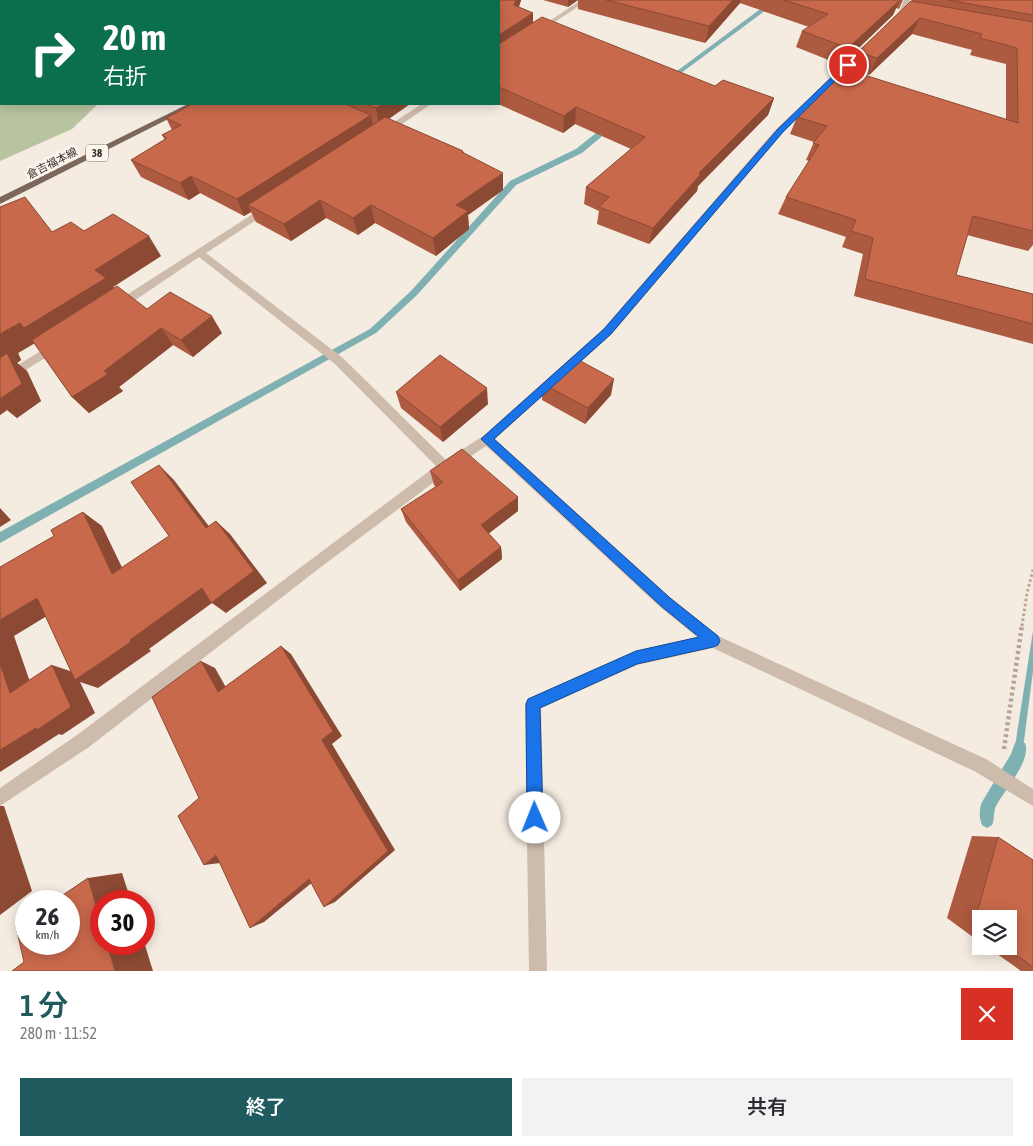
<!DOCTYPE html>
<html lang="ja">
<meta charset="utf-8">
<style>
body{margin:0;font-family:"Asap Condensed","Noto Sans JP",sans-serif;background:#f2f2f3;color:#2b2b33;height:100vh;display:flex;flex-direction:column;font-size:19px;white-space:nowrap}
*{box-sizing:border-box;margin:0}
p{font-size:16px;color:#7c7c81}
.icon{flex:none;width:28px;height:28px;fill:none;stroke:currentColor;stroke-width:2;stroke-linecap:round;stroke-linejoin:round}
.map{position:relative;height:971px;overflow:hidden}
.sheet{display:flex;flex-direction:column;background:#fff;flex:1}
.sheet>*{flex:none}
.guide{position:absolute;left:0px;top:0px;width:500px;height:105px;box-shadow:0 2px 12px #0003;background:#0b6e4f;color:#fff;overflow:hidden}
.controls{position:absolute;left:972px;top:910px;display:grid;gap:10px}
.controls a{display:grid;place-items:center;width:45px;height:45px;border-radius:0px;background:#fff;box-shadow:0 2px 12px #0003;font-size:25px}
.speed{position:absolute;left:15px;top:890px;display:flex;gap:10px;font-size:25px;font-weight:700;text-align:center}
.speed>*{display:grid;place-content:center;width:65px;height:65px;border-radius:50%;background:#fff;box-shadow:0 2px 12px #0003;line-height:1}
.speed small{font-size:12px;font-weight:400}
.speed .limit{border:8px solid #d22;background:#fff;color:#111}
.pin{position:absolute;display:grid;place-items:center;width:42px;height:42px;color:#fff;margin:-21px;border:2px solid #fff;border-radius:50%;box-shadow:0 1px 5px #0007}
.me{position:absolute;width:55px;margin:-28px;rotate:359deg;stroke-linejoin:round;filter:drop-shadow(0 0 4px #0008)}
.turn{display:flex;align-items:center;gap:18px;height:105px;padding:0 20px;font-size:22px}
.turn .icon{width:65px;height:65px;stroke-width:2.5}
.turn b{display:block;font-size:35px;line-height:42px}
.round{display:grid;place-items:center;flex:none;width:52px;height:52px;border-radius:0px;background:#f2f2f3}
.head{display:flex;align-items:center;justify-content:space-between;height:85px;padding:0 20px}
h1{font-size:30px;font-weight:600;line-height:38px;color:#1f5a5e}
.cta{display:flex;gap:10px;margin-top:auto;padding:10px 20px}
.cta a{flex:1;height:58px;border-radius:0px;background:#1f5a5e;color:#fff;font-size:20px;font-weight:600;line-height:58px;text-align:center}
.cta a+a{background:#f2f2f3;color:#2b2b33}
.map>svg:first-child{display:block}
</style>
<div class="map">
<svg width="1033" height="971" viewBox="0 0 1033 971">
<rect width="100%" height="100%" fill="#f4ebe1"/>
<!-- green -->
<polygon fill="#b8c4a0" points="0,0 21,1 1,1 1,104 98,104 72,129 0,161"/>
<!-- water -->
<polygon fill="#7fb0b2" points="1033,631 1033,671 1021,764 1013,759"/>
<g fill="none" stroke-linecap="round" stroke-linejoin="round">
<!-- stream -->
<g fill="#7fb0b2" fill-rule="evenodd">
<polygon points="744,0 753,0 770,7 669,82 665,82 665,80 763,7"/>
<polygon points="606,125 613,127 582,153 516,185 417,295 376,333 0,543 0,532 370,329 411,291 510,181 576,149"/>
<path d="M1020,741L1025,743C1032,760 1004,791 996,806C993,812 995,819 992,825L987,828L982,825C979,818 979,809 982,802L1011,754L1015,743Z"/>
</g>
<!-- path-far1 -->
<polyline stroke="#b9a596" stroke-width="3" stroke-dasharray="2.5 2.5" stroke-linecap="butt" points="1022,626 1027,593 1033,570"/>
<!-- path -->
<polyline stroke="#b9a596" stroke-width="4.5" stroke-dasharray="3 3" stroke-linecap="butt" points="1004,749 1022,625"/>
<!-- minor -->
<g fill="#cdbbac" fill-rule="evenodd">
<polygon points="173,0 181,0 181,1 174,1"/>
<polygon points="581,0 588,0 541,31 536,30"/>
<polygon points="904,0 910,0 905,13 896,21 892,21 892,19 899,12"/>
<polygon points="865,46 871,47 783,132 611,335 495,439 670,597 718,636 986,759 1033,789 1033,806 974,771 713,648 637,665 541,708 547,971 529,971 525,704 528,699 636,651 697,637 660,607 486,446 449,471 317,570 89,747 0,806 0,788 77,735 436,466 335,364 199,257 122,309 114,309 113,306 114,303 264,207 270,207 270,211 206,253 343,358 446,460 483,436 603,329 777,128"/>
<polygon points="422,104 431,104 389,133 383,133 383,129"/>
<polygon points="57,341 61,342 62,345 61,348 0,386 0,376"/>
</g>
<!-- major -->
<polygon fill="#7d675c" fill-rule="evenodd" points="188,104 198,104 0,204 0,197"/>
</g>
<!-- wall -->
<g fill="#ac5a40">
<polygon points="398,0 521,0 519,7 533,13 533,22 715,86 774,98 768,115 698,186 697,191 649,244 597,224 599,211 584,204 586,187 631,149 575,124 563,133 498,104 499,1"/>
<polygon points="543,0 578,0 568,7"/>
<polygon points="578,0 903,0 899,9 896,8 893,15 841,65 796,47 802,31 809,27 740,3 705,43 578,9"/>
<polygon points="911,0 1033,0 1033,245 1028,251 967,235 956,275 1033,294 1033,344 854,296 863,254 842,247 846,237 778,214 786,197 809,161 806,160 814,142 790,134 797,117 1006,119 1006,64 970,55 972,50 912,34 869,75 851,68 858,52 912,1"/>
<polygon points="192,104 410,104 389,119 463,151 464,153 503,190 468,215 469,229 436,256 375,223 358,235 326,218 291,241 256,222 251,212 244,216 200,193 189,200 141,177 131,160 165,140 162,135 172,130 166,118"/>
<polygon points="0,207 53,232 84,231 161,256 113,287 114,288 147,309 222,333 193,357 173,345 119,387 123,391 89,413 72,397 34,343 18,353 21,360 17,363 27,371 41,401 17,418 7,410 0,415"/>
<polygon points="543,384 611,395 585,424 542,400"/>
<polygon points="396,392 488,404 443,442 401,408"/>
<polygon points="430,471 518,511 488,533 501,547 502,559 460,591 406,522 401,509 436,487 434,485"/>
<polygon points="972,836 998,837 1033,860 1033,971 1021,971 986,946 1009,946 981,919 981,943 947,918"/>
</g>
<!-- shaded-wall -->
<g fill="#8c4a34">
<polygon points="516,0 521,0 514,21 514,5"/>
<polygon points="568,0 578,0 568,7"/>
<polygon points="733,0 741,0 740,3 705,43 709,26"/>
<polygon points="900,0 893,15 841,65 848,48"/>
<polygon points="533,13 533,29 499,52 499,35"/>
<polygon points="920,18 912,34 869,75 877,58"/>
<polygon points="774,98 768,115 698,186 697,191 649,244 653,228 699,173"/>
<polygon points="383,104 410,104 379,125 376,108"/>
<polygon points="576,107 575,124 563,133 564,116"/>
<polygon points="371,115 374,132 248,205 251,212 244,216 237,199"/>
<polygon points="503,173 503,190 468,215 469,229 436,256 433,238 456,205"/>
<polygon points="191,176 200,193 189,200 180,183"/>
<polygon points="320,200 326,218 291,241 284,224"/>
<polygon points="371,205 375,223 358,235 353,218"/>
<polygon points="149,236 161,256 113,287 120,296 37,342 18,353 21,360 17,363 27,371 41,401 17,418 0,404 0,334 95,270"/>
<polygon points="212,316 222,333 193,357 181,340"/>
<polygon points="161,328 173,345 119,387 123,391 89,413 72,397 104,371"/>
<polygon points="614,379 611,395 585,424 588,408"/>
<polygon points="487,388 488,404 443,442 440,427"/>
<polygon points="0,404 7,410 0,415"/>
<polygon points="159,465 174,480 220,541 206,528"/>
<polygon points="518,497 518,511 483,538 481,525"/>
<polygon points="0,508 11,520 0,527"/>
<polygon points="83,512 102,526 131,586 112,574"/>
<polygon points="216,521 230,534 267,583 226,613 212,603 149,649 151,651 98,688 80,682 95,713 62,735 59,734 0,772 0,750 52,665 76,673 130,640"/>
<polygon points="501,547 502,559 460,591 458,580"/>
<polygon points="37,598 60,608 14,636 36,699 10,693 0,664 0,620"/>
<polygon points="281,646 291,654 342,736 332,744 395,850 335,902 324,907 322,740"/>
<polygon points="201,661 215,668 232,698 218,692"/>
<polygon points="0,806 4,806 32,891 0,915"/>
<polygon points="216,855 220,863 204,865"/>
<polygon points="122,873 131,901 101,901 101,923 88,878"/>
<polygon points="320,876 264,922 250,928 309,879"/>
<polygon points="144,942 153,971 115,971 107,944 144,944"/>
</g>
<!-- building -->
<g fill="#c8694b" stroke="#8c4a34">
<polygon points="221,0 235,0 238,1 219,1"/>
<polygon points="398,0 516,0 514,5 533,13 499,35 499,1 395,1"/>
<polygon points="606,0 733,0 709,26"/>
<polygon points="784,0 900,0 848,48 802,31 828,14"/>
<polygon points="948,0 1033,0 1033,15"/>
<polygon points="911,1 1033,22 1033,231 973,216 956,275 1033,294 1033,324 865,279 873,238 851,231 856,220 786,197 819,145 813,143 827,126 797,117 845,69 1018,123 1017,48 980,38 982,34 920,18 877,58 858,52"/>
<polygon points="542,17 715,86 723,80 774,98 699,173 701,174 653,228 599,207 609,197 586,187 645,137 576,107 564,116 499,87 499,44"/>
<polygon points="192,104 345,104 371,115 237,199 191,176 180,183 131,160 167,138 162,135 181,125 166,118"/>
<polygon points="366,104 383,104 376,108"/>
<polygon points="385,117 463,151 462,152 503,173 456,205 468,211 433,238 371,205 353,218 320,200 284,224 248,205"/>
<polygon points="25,197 52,232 71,222 84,231 113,214 149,236 95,270 106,278 24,328 20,323 0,334 0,207"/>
<polygon points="117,286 147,309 170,292 212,316 181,340 161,328 104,371 108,374 72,397 32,340"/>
<polygon points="7,353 22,384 0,399 0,358"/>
<polygon points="440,355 487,388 440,427 396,392"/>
<polygon points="573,357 614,379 588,408 543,384"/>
<polygon points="462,449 518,497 481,525 501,547 458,580 401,509 443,482 430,471"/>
<polygon points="159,465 206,528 216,521 254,571 211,603 202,588 130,640 131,642 75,680 37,598 0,620 0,567 54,536 51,530 83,512 112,574 169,536 131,482"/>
<polygon points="281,646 333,731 322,740 388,851 324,907 309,879 250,928 216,855 204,865 178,816 199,798 152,697 201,661 218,692"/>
<polygon points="0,664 10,693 52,665 71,707 37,730 36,728 0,750"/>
<polygon points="998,837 1033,860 1033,967 1004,946 1009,946 1009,919 981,919 981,930 974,924"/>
<polygon points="88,878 101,923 101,944 107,944 115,971 12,971 24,962 16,927 26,920 26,944 69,944 69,901 54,901"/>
</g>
<!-- route -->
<polygon fill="#1a73e8" stroke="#114b97" points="845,64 851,65 783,132 611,334 494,439 670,598 718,636 720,641 718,645 713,647 637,664 540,708 543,818 540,824 535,826 530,824 527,818 526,704 528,699 636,651 699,637 661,606 481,439 604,329 778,129"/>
<g text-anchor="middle" stroke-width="5" stroke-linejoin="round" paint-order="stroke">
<!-- shield labels -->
<rect fill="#fbf5ee" stroke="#756b66" stroke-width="1" x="86" y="144.5" width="22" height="17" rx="4"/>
<g font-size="11" font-weight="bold" fill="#3b302b">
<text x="97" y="157">38</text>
</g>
<!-- far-street labels -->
<g font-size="11" fill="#3b302b" stroke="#fbf5ee">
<text transform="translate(52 163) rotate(-27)" y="4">倉吉福本線</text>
</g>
</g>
</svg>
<div class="controls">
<a><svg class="icon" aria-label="layers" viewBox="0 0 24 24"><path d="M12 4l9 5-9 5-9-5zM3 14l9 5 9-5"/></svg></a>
</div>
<div class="speed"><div>26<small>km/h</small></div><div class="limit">30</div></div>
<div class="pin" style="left:848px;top:65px;background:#d93025"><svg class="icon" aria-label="arrive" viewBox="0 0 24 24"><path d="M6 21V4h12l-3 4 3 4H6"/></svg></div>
<svg class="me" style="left:535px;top:818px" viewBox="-20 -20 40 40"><circle r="19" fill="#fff"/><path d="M0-13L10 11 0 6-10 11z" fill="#1a73e8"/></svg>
<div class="guide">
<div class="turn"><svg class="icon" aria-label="right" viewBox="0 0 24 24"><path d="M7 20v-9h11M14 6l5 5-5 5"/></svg><div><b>20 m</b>右折</div></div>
</div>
</div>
<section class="sheet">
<div class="head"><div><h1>1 分</h1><p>280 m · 11:52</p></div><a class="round" style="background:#d93025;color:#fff"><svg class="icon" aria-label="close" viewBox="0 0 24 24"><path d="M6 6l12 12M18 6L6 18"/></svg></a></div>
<div class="cta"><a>終了</a><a>共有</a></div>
</section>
